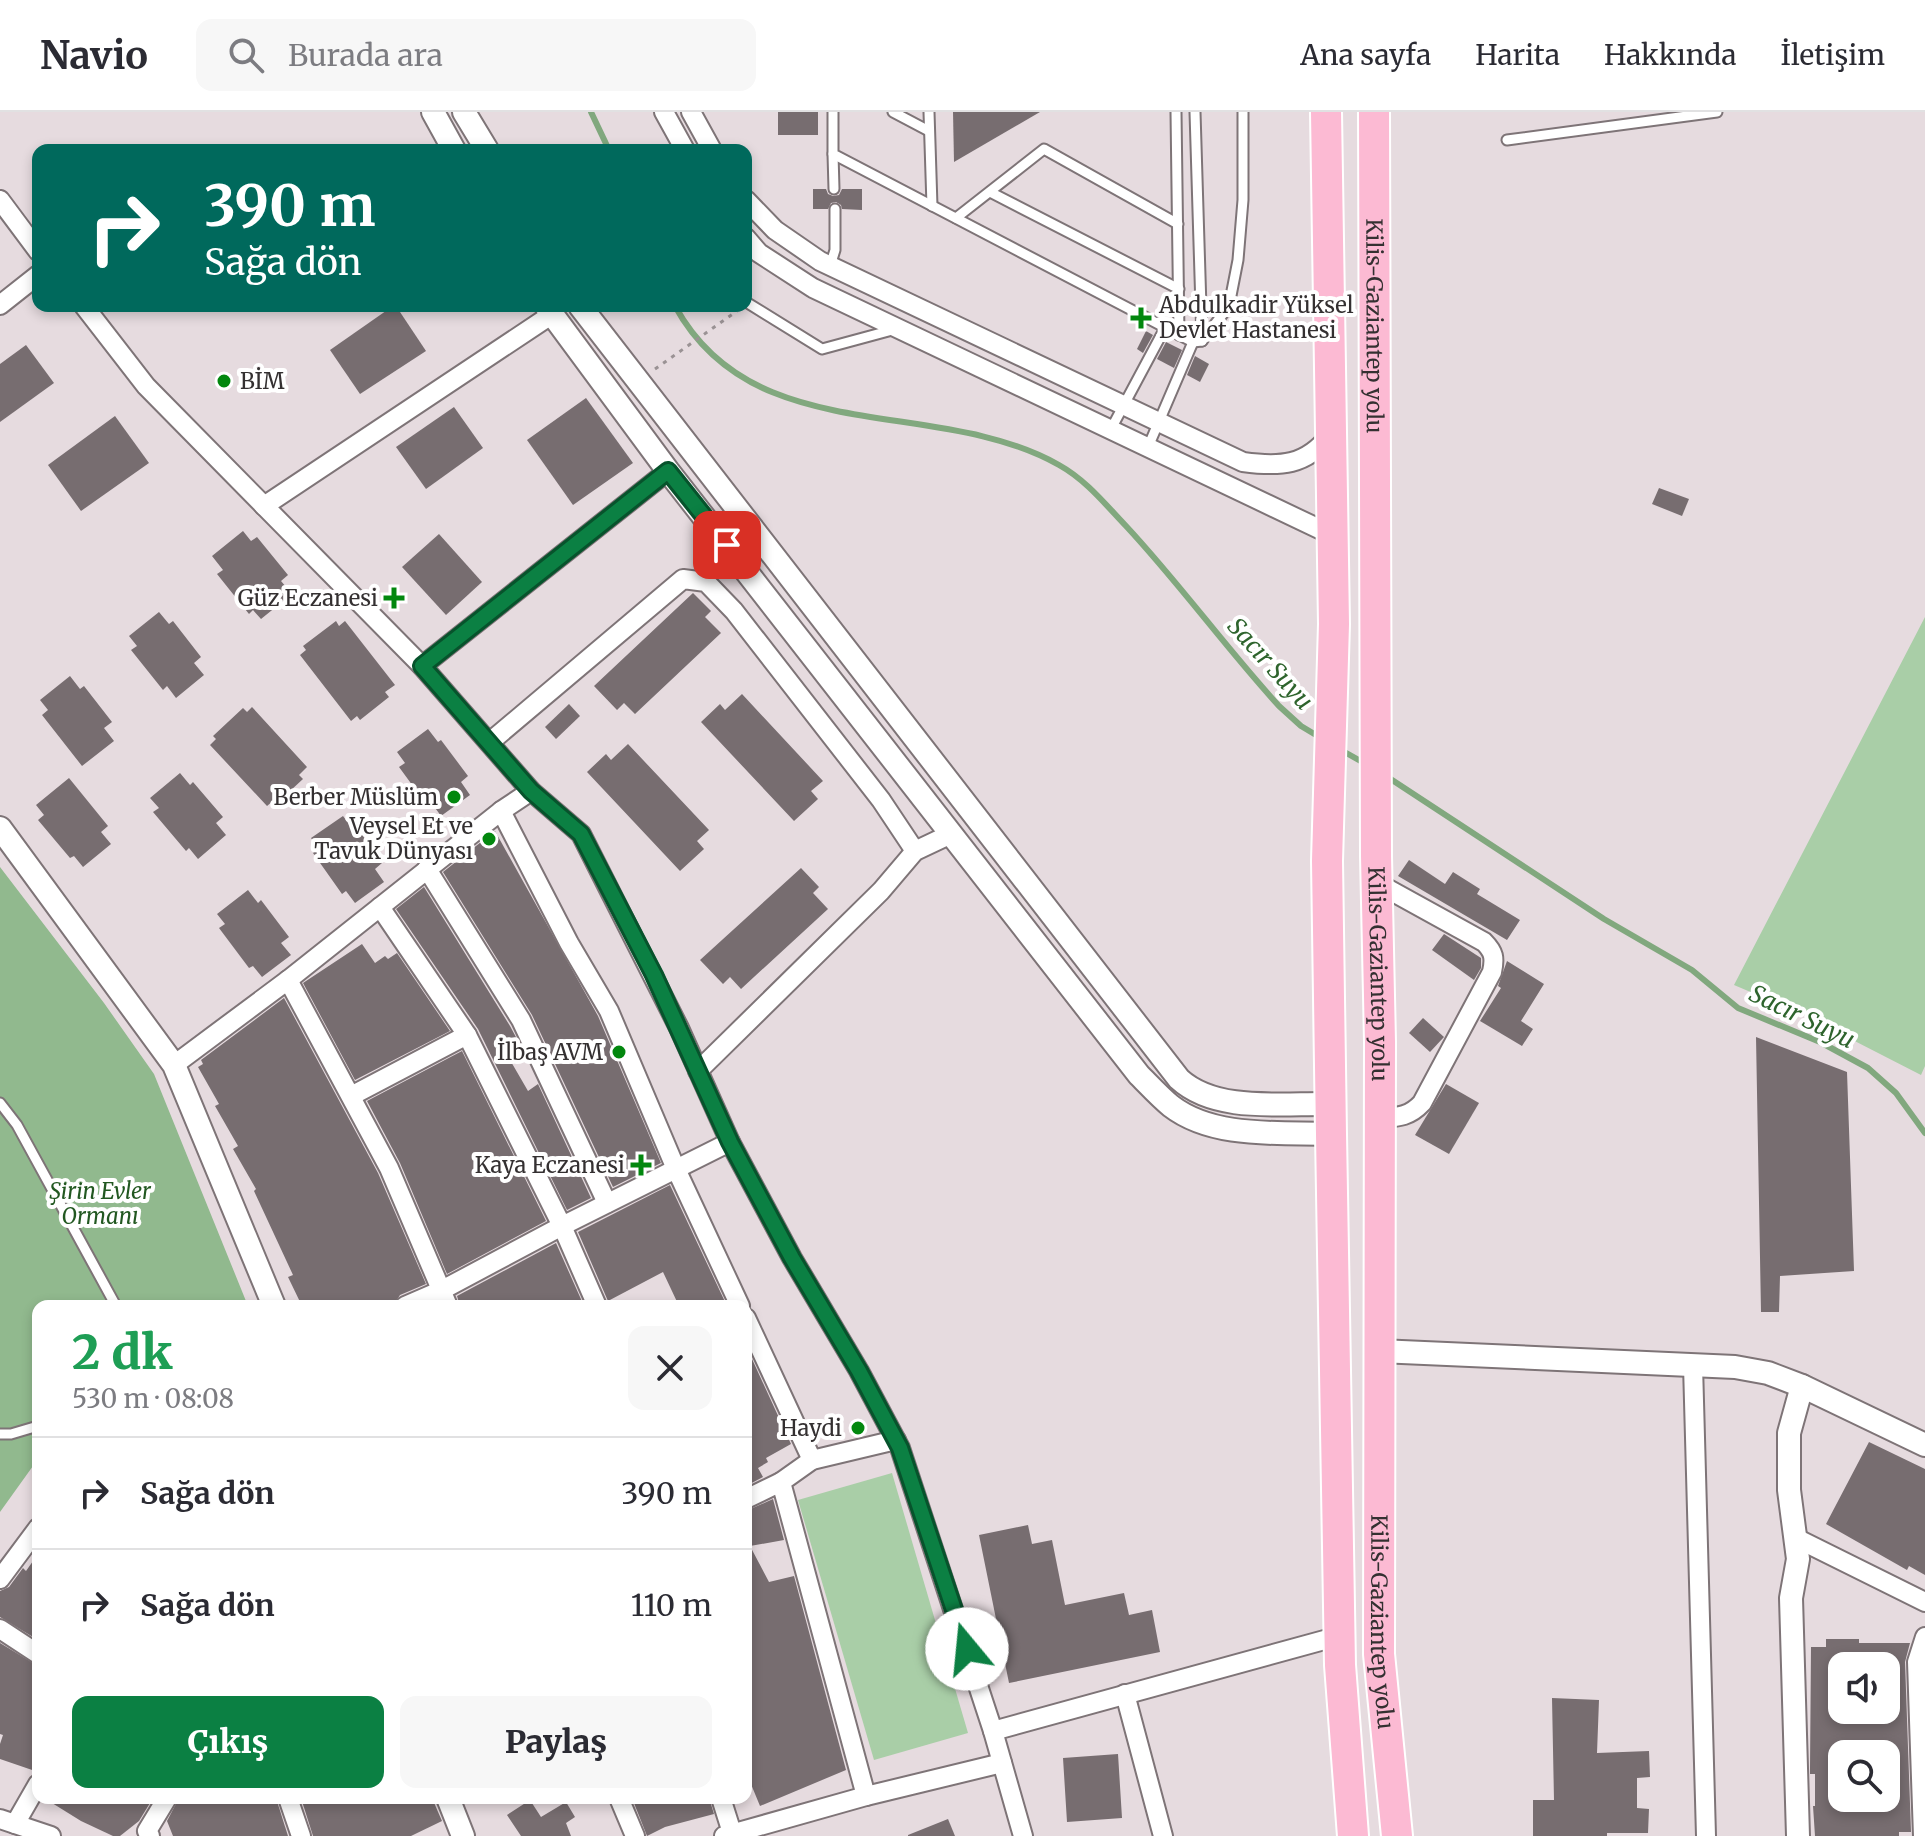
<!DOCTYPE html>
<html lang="tr">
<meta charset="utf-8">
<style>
body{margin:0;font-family:Merriweather,serif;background:#f7f7f7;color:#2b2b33;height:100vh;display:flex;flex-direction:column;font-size:30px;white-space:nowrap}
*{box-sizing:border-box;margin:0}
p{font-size:26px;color:#7c7c81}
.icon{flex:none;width:44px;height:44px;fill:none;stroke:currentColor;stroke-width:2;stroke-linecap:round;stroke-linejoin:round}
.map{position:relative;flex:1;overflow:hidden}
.panel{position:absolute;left:32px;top:1188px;width:720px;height:504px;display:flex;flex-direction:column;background:#fff;border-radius:16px;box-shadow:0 4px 12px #0003}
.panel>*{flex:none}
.guide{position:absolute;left:32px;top:32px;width:720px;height:168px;border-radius:16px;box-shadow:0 4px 12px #0003;background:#00695c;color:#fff;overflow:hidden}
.fabs{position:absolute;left:1828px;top:1540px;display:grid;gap:16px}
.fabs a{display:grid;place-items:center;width:72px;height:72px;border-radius:16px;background:#fff;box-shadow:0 4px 12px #0003;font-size:40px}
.pin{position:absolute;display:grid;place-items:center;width:68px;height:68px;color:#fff;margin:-34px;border-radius:16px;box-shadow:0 4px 12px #0006}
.me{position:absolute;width:88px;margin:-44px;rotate:343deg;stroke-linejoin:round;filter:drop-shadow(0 0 6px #0008)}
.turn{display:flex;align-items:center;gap:28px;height:168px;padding:0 40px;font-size:36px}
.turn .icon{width:104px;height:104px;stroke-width:2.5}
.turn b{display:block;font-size:56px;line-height:68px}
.round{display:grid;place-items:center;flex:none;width:84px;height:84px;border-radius:16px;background:#f7f7f7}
.head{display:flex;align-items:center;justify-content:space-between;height:136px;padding:0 40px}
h1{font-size:48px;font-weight:800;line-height:60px;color:#1e9e55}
.button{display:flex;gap:16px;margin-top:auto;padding:16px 40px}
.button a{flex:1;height:92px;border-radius:16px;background:#0b8043;color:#fff;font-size:32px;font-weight:800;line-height:92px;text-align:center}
.button a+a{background:#f7f7f7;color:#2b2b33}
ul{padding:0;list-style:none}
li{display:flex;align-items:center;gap:24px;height:112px;padding:0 40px;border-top:2px solid #e1e1e2}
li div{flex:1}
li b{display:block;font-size:30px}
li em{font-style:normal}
header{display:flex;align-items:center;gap:48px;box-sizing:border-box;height:112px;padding:0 40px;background:#fff;border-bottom:2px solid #e1e1e2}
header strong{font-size:38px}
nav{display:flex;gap:44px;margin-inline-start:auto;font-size:28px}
.search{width:560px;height:72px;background:#f7f7f7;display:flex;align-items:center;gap:20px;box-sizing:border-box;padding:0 28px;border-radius:16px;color:#7c7c81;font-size:30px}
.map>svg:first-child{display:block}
</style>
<header>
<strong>Navio</strong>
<div class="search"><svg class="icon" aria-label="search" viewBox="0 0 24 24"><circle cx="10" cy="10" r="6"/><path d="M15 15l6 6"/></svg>Burada ara</div>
<nav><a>Ana sayfa</a><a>Harita</a><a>Hakkında</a><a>İletişim</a></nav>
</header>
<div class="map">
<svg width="1925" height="1724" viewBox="0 0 1925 1724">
<rect width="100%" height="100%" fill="#e6dbdf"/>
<!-- green -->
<g fill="#a9cea7">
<polygon points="1925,505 1925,954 1921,963 1800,901 1734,873"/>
<polygon points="892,1361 968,1621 874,1648 798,1388"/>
</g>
<!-- forest -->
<polygon fill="#91b98e" points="0,755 104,891 154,962 248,1194 38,1194 38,1347 0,1400"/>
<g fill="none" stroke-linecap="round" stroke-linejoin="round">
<!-- stream -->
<g stroke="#81a87e" stroke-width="6">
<polyline points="591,0 609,38"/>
<path d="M675,194C754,339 936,283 1059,353C1086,368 1105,392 1126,414C1180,472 1226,536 1279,594L1301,614L1321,626"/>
<polyline points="1341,638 1366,652"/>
<polyline points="1386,664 1604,807 1692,858 1738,896 1820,930 1868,956 1896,981 1925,1021"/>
</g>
</g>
<!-- building -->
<g fill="#776d70" fill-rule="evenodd">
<rect x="778" y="0" width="40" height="23"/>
<polygon points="953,0 1040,0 954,50"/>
<polygon points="813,77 826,77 828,82 833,84 839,83 842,77 862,77 862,98 842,97 841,93 836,90 831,91 828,97 813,97"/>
<polygon points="393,194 396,194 426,239 360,282 330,238"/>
<polygon points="1146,219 1153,223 1143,241 1137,237"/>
<polygon points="1166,230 1182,238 1174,256 1157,247"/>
<polygon points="26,233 54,271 0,310 0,252"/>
<polygon points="1195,244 1209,252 1200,270 1187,263"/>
<polygon points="586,286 633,351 573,393 527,328"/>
<polygon points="454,295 483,336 426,377 396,335"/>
<polygon points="115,304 149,351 81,399 48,353"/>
<polygon points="1659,376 1689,387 1682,404 1652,392"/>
<polygon points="243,419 251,429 257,425 288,463 281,469 292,482 261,507 253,498 249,502 217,462 223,458 212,444"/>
<polygon points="439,422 482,470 446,503 402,455"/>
<polygon points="693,481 711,499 705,505 721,521 635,602 624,591 617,598 594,574"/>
<polygon points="159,500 169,512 173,509 201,545 194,551 204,563 176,586 167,574 163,578 131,538 137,534 129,524"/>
<polygon points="336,509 339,514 345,509 395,573 385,580 389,585 360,608 357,604 351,609 300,543 306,538 303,534"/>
<polygon points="70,564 80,577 84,574 112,610 104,616 114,629 82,654 42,603 48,598 40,588"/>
<polygon points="742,582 823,669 811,679 818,687 794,709 701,610 720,592 725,598"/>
<polygon points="569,592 580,604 556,627 545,615"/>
<polygon points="252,595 307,655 299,663 303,667 276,692 273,689 267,694 210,633 216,627 213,624 243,596 247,600"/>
<polygon points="428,617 438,630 441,628 468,664 461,670 470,683 441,704 433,693 429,696 399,655 405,651 397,640"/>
<polygon points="628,632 709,718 697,729 704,737 680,759 587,660 606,642 611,648"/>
<polygon points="180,661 190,673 193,670 223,705 216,711 226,723 198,747 189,736 186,739 153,700 159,696 150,686"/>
<polygon points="69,666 108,714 101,720 111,732 83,755 74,744 70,746 38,708 44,703 36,693"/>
<polygon points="343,704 352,716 356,714 382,751 375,757 384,770 355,791 346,779 342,782 313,741 319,737 311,726"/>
<polygon points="495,719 598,904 661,1051 613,1075 532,903 443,760"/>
<polygon points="1409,748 1445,772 1453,760 1480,777 1477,782 1520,808 1507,828 1398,764"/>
<polygon points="801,756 819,775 813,781 828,797 741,877 730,865 723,872 700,848"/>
<polygon points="424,775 510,914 517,927 502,934 528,979 538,972 591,1086 567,1098 478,917 396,797"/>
<polygon points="248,778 258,791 261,788 289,825 281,831 291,843 262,865 253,854 249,856 219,816 225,812 217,802"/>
<polygon points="1444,822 1481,846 1481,856 1474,868 1432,838"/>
<polygon points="362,832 375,851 385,844 388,847 397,841 450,919 355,968 303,871"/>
<polygon points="1507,849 1544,872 1521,909 1533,917 1522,934 1480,909 1501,876 1498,874"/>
<polygon points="284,886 378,1061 426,1172 400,1183 393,1194 302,1194 288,1165 293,1163 254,1079 256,1077 233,1037 238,1034 215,994 219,992 198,955 203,952 201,948"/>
<polygon points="1423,906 1444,925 1430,940 1409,921"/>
<polygon points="1756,925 1847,960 1854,1159 1780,1164 1779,1200 1761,1200"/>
<polygon points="462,939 546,1109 447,1162 400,1051 367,989"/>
<polygon points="1446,972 1479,991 1449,1042 1415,1023"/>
<polygon points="670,1073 727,1194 679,1194 663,1160 608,1189 578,1120"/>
<polygon points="556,1131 584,1194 515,1194 512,1188 500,1194 460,1194 457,1184"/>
<polygon points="746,1234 791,1332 766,1346 768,1350 758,1356 763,1365 746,1374"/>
<polygon points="1869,1330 1925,1357 1925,1463 1909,1454 1907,1458 1826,1412"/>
<polygon points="773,1387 784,1428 750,1434 769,1470 794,1464 846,1658 760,1694 746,1660 746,1399"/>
<polygon points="1028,1413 1032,1432 1052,1428 1065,1493 1124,1481 1129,1503 1152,1498 1160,1540 1009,1571 979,1423"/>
<polygon points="38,1442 38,1528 0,1505 0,1479 9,1475 23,1456 26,1459"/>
<path d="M1826,1527H1859V1531H1910L1905,1550L1911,1720H1899V1724H1815L1813,1694H1815V1662H1810V1656L1811,1535H1826ZM1842,1554H1888L1886,1598H1842ZM1842,1642H1886L1887,1686H1842Z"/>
<polygon points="0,1531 38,1554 38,1660 0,1647 0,1632 3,1623 0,1622"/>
<polygon points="1552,1586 1599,1588 1597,1641 1649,1639 1650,1665 1637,1666 1637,1696 1649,1697 1648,1721 1607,1721 1607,1724 1533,1724 1533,1688 1554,1688"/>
<polygon points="1118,1642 1122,1706 1067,1710 1063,1646"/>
<polygon points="44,1686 153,1686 139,1709 120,1724 113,1724 81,1709"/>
<polygon points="179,1686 276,1686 288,1724 173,1724 167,1709"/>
<polygon points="301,1686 432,1686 442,1709 411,1724 313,1724"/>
<polygon points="632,1686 709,1686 714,1702 665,1715 647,1724"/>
<polygon points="530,1688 541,1705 566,1690 575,1705 566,1711 571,1724 521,1724 507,1703"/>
<polygon points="948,1707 955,1724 908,1724 908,1723"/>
</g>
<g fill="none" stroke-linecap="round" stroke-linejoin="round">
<!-- service casing -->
<g stroke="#7e7477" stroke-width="13">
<g id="service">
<polyline points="833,0 833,42 1193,230 1202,229 1195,0"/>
<polyline points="893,0 929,19"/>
<polyline points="929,0 932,94"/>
<polyline points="1176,0 1179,223"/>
<polyline points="1507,28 1717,0"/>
<polyline points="833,42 834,77"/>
<polyline points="990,80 1179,177"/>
<polyline points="956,106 1044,37 1178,112"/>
<polyline points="830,154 835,138 835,97"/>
<polyline points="746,190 822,237 896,217"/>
<polyline points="1202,229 1229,194 1238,148 1243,88 1243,0"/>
<polyline points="1111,317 1165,216"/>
<polyline points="1148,335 1193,230"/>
<polyline points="0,991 17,1013 116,1194"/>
<polyline points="0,1322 11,1322 38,1314"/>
</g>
</g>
<!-- minor casing -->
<g stroke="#7e7477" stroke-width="22">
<g id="minor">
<polyline points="664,0 685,38"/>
<polyline points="691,0 712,38"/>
<polyline points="0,88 38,139"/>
<path d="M746,88L775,118L820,149L1243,350C1280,355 1306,354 1330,323"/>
<polyline points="746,126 759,141 813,176 1332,423"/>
<polyline points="0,193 38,163"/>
<polyline points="84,194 146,274 422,554 531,679 581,722 679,916 730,1030 792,1146 859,1259 900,1336 993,1619"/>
<polyline points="264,394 551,203"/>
<polyline points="422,554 668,359"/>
<polyline points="490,630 683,467 706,470 734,499 881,688 915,739"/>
<polyline points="501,699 569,831 609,899 676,1057 740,1194"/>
<polyline points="427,757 521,908 607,1091"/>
<path d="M1377,771L1484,830C1494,840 1495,846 1492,860L1422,991C1409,1005 1398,1005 1381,1006"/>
<polyline points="380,795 467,923 562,1114 597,1194"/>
<polyline points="288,868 389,1056 448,1194"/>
<polyline points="174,953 288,868 501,699 531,679"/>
<polyline points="698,959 881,779 915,739 951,722"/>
<polyline points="351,984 467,923"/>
<polyline points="405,1194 442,1178 562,1114 730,1030"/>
<polyline points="746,1206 812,1348"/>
<polyline points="1693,1253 1706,1724"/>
<polyline points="896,1328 812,1348 781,1370 866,1684 1002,1651"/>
<polyline points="746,1387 781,1370"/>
<polyline points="1796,1426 1925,1490"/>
<polyline points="0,1467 38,1416"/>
<polyline points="0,1517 38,1542"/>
<polyline points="1125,1582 1163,1724"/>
<polyline points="288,1686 301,1724"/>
<polyline points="619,1686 635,1724"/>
<polyline points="721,1686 733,1724"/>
<polyline points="0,1707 51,1724"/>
<polyline points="15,1712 38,1672"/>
<polyline points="150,1724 147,1719 167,1686"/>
<polyline points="724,1724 866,1684"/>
<polyline points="1023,1724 993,1619 1339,1524"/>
<polyline points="1923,1724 1917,1550 1925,1525"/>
</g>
</g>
<!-- tertiary casing -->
<g stroke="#7e7477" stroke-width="26">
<g id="tertiary">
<polyline points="433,0 454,38"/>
<polyline points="464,0 487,38"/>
<path d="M546,194L668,359L1139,963C1149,973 1160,985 1171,994C1214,1027 1280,1020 1331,1022"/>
<path d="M580,194L1179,967C1216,1001 1283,991 1331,992"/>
<polyline points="0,716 174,953 274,1194"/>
<polyline points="1379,1239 1735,1255 1768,1261 1802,1274"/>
<polyline points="448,1686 463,1724"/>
<polyline points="1798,1724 1791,1486 1798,1447 1789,1378 1789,1321 1802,1274 1925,1333"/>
</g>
</g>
<!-- trunk casing -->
<g stroke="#fff" stroke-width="34">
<g id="trunk">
<polyline points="1326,0 1334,512 1327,749 1331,1022 1340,1553 1353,1724"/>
<path id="s1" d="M1374,0L1376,744L1380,930L1379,1542L1397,1724"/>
</g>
</g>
<!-- path -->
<polyline stroke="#9a9294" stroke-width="3" stroke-dasharray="4 6" stroke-linecap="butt" points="655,257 737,199"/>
<!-- service -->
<use href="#service" stroke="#fff" stroke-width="9"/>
<!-- minor -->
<use href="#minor" stroke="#fff" stroke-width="18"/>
<!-- tertiary -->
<use href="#tertiary" stroke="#fff" stroke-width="22"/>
<!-- trunk -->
<use href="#trunk" stroke="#fcbad3" stroke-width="30"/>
</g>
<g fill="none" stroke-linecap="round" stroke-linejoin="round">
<!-- route casing -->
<g stroke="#07532c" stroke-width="20">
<polyline id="route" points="727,433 668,359 422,554 531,679 581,722 654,863 730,1030 792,1146 859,1259 900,1336 967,1537"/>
</g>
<!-- route -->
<use href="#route" stroke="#0b8043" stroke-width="14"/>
</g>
<!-- markers -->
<g fill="#02870e" stroke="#fff" stroke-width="3">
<path d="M1137 194h8v8h8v8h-8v8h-8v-8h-8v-8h8z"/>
<circle cx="224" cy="269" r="8"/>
<path d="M390 474h8v8h8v8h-8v8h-8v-8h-8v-8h8z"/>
<circle cx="454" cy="685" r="8"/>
<circle cx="489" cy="727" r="8"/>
<circle cx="619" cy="940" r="8"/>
<path d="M637 1041h8v8h8v8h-8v8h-8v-8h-8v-8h8z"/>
<circle cx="858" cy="1316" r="8"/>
</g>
<g text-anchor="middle" stroke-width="8" stroke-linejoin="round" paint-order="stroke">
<!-- poi labels -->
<g font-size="22" fill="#343031" stroke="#fff" text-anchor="end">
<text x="1159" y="201" text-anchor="start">Abdulkadir Yüksel<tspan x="1159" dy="25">Devlet Hastanesi</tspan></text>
<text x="240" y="277" text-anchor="start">BİM</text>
<text x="378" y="494">Güz Eczanesi</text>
<text x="438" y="693">Berber Müslüm</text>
<text x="473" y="722">Veysel Et ve<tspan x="473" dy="25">Tavuk Dünyası</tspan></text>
<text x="603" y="948">İlbaş AVM</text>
<text x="625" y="1061">Kaya Eczanesi</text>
<text x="842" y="1324">Haydi</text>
</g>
<!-- street labels -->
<g font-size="22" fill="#343031" stroke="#fff">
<text dy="8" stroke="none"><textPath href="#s1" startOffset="214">Kilis-Gaziantep yolu</textPath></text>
<text dy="8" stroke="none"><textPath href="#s1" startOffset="862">Kilis-Gaziantep yolu</textPath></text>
<text dy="8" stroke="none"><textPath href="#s1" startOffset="1510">Kilis-Gaziantep yolu</textPath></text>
</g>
<!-- park labels -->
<g font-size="22" font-style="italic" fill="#225821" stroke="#fff">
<text x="100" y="1087">Şirin Evler<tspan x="100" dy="25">Ormanı</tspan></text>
</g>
<!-- water labels -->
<g font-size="24" font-style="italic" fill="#2e642d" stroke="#fff">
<text transform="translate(1270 552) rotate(48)" y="8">Sacır Suyu</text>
<text transform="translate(1802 905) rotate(26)" y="8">Sacır Suyu</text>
</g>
</g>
</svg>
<div class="fabs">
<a><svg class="icon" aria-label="sound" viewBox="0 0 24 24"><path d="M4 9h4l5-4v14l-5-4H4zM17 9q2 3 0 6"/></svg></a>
<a><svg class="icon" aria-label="search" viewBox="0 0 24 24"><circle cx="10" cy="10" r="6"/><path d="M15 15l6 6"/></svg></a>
</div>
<div class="pin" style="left:727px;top:433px;background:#d93025"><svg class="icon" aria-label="arrive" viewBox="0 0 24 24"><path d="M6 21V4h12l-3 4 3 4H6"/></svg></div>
<svg class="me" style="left:967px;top:1537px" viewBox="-20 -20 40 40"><circle r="19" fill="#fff"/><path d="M0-13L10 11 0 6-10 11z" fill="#0b8043"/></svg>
<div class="guide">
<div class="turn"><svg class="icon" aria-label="right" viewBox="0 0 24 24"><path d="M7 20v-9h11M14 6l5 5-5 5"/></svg><div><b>390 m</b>Sağa dön</div></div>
</div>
<section class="panel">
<div class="head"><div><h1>2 dk</h1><p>530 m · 08:08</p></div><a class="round"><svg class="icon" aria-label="close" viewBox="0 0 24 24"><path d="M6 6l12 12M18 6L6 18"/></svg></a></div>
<ul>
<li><svg class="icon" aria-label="right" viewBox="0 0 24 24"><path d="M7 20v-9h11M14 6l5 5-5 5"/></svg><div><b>Sağa dön</b></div><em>390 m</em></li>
<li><svg class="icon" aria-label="right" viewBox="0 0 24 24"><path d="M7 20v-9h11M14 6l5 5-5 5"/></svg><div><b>Sağa dön</b></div><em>110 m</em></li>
</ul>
<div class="button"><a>Çıkış</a><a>Paylaş</a></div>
</section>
</div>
